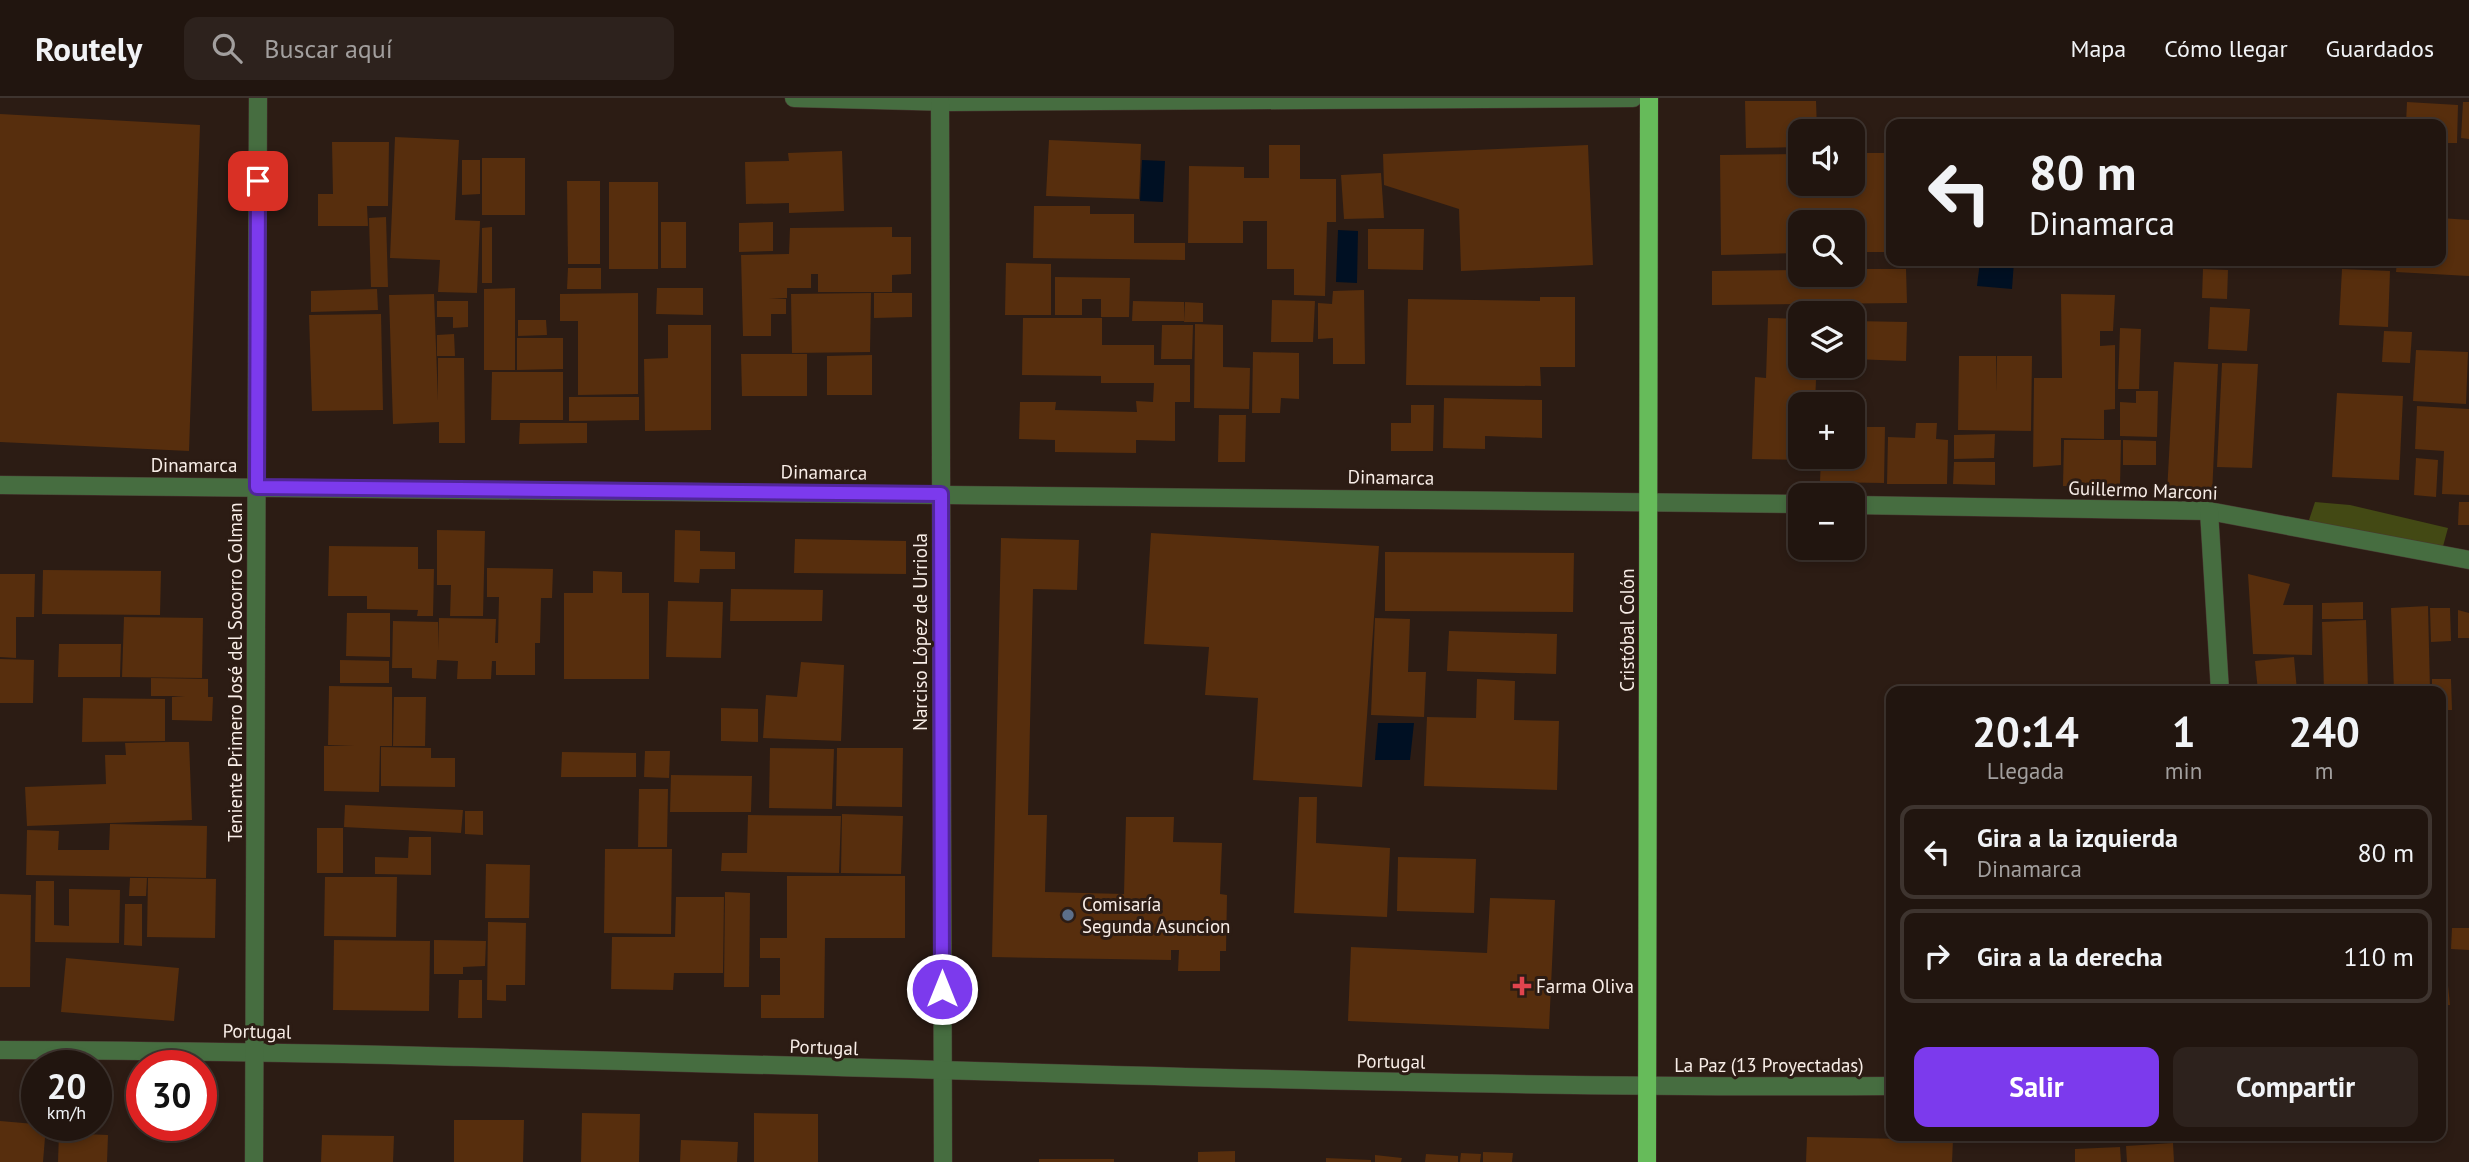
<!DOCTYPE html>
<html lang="es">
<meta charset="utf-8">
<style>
body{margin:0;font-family:"PT Sans",sans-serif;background:#2d221d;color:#f1f3f6;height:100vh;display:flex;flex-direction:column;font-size:26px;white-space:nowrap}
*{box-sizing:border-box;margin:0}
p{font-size:23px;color:#a29f9e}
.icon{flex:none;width:38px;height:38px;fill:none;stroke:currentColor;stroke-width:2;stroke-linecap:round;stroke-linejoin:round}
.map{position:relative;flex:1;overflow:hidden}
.drawer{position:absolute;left:1886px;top:588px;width:560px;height:455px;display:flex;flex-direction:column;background:#21150f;border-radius:14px;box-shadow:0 4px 10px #0003,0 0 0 2px #3e342f}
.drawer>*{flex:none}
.hud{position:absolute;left:1886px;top:21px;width:560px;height:147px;border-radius:14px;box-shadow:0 4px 10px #0003,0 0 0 2px #3e342f;background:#21150f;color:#f1f3f6;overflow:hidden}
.fabs{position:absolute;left:1788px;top:21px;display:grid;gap:14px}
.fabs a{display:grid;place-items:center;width:77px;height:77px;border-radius:14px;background:#21150f;box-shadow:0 4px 10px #0003,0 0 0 2px #3e342f;font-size:35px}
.speed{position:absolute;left:21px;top:952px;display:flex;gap:14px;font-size:35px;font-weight:700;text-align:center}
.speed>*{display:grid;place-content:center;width:91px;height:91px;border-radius:50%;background:#21150f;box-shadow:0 4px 10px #0003,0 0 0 2px #3e342f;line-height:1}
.speed small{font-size:18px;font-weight:400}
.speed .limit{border:10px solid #d22;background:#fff;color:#111}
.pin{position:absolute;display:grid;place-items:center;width:60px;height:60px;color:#fff;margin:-30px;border-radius:14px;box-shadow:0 4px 10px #0006}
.me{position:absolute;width:77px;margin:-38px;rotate:0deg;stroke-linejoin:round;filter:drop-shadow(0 0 5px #0008)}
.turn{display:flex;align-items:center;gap:24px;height:147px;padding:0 28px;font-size:32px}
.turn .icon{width:91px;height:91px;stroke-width:2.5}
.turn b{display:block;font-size:49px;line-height:60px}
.eta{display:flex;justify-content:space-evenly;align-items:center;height:119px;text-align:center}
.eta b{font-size:42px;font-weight:700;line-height:49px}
.cta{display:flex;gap:14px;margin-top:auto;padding:14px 28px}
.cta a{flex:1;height:80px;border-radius:14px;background:#7c3aed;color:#fff;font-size:28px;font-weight:700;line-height:80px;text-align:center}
.cta a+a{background:#2d221d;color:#f1f3f6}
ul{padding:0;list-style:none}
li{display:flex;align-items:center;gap:21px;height:94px;margin:0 14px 10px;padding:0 14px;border:4px solid #3e342f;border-radius:14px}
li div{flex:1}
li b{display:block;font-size:26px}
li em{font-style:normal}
header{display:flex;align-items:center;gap:42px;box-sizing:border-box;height:98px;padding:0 35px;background:#21150f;border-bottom:2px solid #3e342f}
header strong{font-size:33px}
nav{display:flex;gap:38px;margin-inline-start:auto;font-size:24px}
.search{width:490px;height:63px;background:#2d221d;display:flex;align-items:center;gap:18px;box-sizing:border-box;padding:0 24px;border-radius:14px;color:#a29f9e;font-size:26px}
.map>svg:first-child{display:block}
</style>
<header>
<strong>Routely</strong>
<div class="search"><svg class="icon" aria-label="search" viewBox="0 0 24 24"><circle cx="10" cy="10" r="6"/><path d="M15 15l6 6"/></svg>Buscar aquí</div>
<nav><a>Mapa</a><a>Cómo llegar</a><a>Guardados</a></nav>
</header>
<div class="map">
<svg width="2469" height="1064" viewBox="0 0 2469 1064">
<rect width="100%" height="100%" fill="#2c1c14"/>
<!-- green -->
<polygon fill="#434914" points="2315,404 2350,407 2448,430 2439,463 2305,434"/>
<!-- water -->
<g fill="#001023">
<polygon points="1142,62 1165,63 1163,104 1140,103"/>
<polygon points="1338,132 1358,133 1357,185 1336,184"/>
<polygon points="1980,163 2014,163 2012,191 1977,188"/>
<polygon points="1378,625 1414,625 1410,662 1375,662"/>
</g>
<!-- building -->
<g fill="#572e0d">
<polygon points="1745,3 1816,3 1817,33 1801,33 1801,49 1746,50"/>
<polygon points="2407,4 2458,7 2457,45 2441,45 2441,26 2406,26"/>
<polygon points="2463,4 2469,4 2469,41 2461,40"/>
<polygon points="0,16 200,27 189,353 0,344"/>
<polygon points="395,39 459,42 455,122 480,123 477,195 438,194 440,162 390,160"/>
<polygon points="1049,42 1141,46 1139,101 1046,98"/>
<polygon points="332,44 389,44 388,108 367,108 368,128 318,128 318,96 333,96"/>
<polygon points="1269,47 1300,47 1300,81 1336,81 1336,124 1327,124 1325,198 1294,197 1294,171 1267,171 1267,123 1243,123 1243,145 1188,145 1189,68 1244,69 1244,80 1269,80"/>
<polygon points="1588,47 1593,167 1461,173 1459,111 1384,87 1383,56"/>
<polygon points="842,53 844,113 789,115 789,105 746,106 745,64 789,63 788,55"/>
<polygon points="1853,55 1892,55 1892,154 1853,154 1853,124 1801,124 1801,155 1721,157 1720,57 1801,56 1801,86 1853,86"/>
<rect x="482" y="60" width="43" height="57"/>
<polygon points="462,62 480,62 480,96 462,97"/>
<polygon points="1381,75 1384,120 1344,121 1341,77"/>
<polygon points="567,83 600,83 600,166 568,166"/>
<rect x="609" y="84" width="49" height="87"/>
<polygon points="1034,108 1090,108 1090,116 1134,116 1134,145 1185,145 1185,162 1033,160"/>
<polygon points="386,119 388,189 371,189 369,120"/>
<polygon points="2441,120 2469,122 2469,178 2396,174 2397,163 2441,163"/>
<rect x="661" y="124" width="25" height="46"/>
<polygon points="773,124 773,153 739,154 739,125"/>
<polygon points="492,129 492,185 482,185 482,130"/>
<polygon points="892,129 892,139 911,139 911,176 892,177 892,194 818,194 818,176 811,176 811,190 787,190 787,200 769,200 786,201 786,216 771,216 771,238 743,238 741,157 789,156 790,130"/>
<polygon points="1368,131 1424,131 1423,172 1368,171"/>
<polygon points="2303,163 2351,163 2351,169 2303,167"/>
<polygon points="1006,165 1051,166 1051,217 1005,217"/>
<polygon points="568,170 601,170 601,191 567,191"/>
<polygon points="1853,171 1906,171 1907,205 1712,207 1712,173 1801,172 1801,177 1853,177"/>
<polygon points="2203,171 2228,172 2227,201 2202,200"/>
<polygon points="2342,171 2390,173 2388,229 2339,227"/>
<polygon points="1055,179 1130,180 1129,219 1101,219 1101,201 1082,201 1082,217 1055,217"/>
<polygon points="515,190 515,272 484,272 484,191"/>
<polygon points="657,190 703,190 703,217 656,216"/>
<polygon points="377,191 378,212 311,214 311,193"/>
<polygon points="1364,192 1365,266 1333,266 1333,240 1318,241 1318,205 1332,206 1333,193"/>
<polygon points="638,195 638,296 578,297 578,223 560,223 560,196"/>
<polygon points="871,195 870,254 792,255 791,196"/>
<polygon points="874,195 912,195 912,219 874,220"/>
<polygon points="434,196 438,303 438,260 464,260 465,345 439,345 439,324 393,326 389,197"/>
<polygon points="2061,196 2115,197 2113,233 2100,233 2100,248 2115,247 2115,311 2104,312 2104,341 2061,340 2061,367 2033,369 2034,280 2062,280"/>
<polygon points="1540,199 1575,199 1575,269 1540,269 1541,288 1406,287 1408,201 1540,203"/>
<polygon points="1272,202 1315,203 1313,244 1271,244"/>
<polygon points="437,203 468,203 468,229 453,230 453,219 437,219"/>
<polygon points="1133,203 1184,204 1184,223 1132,223"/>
<polygon points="1185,204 1203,205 1203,224 1184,224"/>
<polygon points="2210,209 2250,211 2247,253 2208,251"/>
<polygon points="381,216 383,312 312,313 309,217"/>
<polygon points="1023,220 1102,220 1102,247 1154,247 1154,267 1190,267 1190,304 1175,304 1175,343 1136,342 1136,355 1055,354 1055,342 1019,341 1020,304 1056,304 1055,312 1137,314 1136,303 1153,304 1154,285 1101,285 1101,278 1022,277"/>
<polygon points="1768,220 1801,221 1801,268 1805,268 1805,281 1816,282 1815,306 1801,306 1801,359 1813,359 1813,362 1752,361 1755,279 1766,280"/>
<polygon points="518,222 546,222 547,237 518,238"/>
<polygon points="1853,223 1907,224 1906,263 1853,261"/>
<polygon points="1195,226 1223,227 1223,269 1250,270 1249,311 1194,310"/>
<polygon points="668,227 711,227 711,332 645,333 644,261 668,260"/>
<polygon points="1162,227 1193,227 1192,261 1161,261"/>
<polygon points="2120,230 2141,231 2139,291 2118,291"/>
<polygon points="2384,233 2412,234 2410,265 2382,264"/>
<polygon points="454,236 455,258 437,258 437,237"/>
<polygon points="517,240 563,240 563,271 517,272"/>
<polygon points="2416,252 2468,254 2466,306 2413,303"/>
<polygon points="1253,254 1299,255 1299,301 1281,300 1280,315 1252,315"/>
<polygon points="741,256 807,256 807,298 742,298"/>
<polygon points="872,257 872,297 827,297 827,258"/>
<polygon points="1959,258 1996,258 1997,294 1997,258 2032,258 2031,333 1958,332"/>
<polygon points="2174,264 2218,266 2212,397 2167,395"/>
<polygon points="2222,265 2258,266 2252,370 2217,369"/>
<polygon points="492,274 563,274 563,322 491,322"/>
<polygon points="2136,293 2158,293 2157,339 2120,338 2120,304 2136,305"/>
<polygon points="2337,295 2403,298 2399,382 2332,379"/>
<polygon points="569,299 639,299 639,322 569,323"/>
<polygon points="1444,300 1542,302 1542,340 1485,338 1485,351 1443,350"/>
<polygon points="1823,301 1866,301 1865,329 1885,329 1884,385 1820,384 1821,359 1853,359 1853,306 1822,306"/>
<polygon points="1411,307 1434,307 1433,353 1391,353 1391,325 1411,325"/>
<polygon points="2417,308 2469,311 2469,397 2442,396 2444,353 2415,351"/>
<polygon points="1219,317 1246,317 1245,364 1218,364"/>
<polygon points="520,325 587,325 587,345 519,346"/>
<polygon points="1916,325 1937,325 1936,341 1948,342 1947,386 1887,386 1888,339 1915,340"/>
<polygon points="1995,336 1994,360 1954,361 1954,337"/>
<polygon points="2064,342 2121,342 2120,389 2063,388"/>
<polygon points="2123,342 2156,343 2156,367 2123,367"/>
<polygon points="2416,360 2438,362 2436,399 2414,397"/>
<polygon points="1954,364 1995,364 1995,387 1953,386"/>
<polygon points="2459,404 2469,404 2469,427 2458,427"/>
<polygon points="437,432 485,433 483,518 450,518 451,487 437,487"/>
<polygon points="675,432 700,433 700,453 735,454 735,471 700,471 699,485 674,484"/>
<polygon points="1151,435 1379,448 1362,689 1253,682 1258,600 1205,597 1209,549 1144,546"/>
<polygon points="1001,440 1079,442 1077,492 1033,491 1028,717 1047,717 1045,794 1124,796 1126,719 1174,719 1173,744 1222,745 1220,796 1227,797 1226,853 1220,853 1220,873 1178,873 1179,852 1171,852 1171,862 992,859"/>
<polygon points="795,441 906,443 906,476 794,475"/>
<polygon points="329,448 418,449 418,471 434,471 433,518 417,518 418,512 367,511 367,498 328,498"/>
<polygon points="1385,454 1574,455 1573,514 1385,513"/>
<polygon points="487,470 553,471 552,500 541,500 540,545 535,545 535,577 496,577 496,563 492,563 491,581 457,581 458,563 437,562 436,581 412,580 412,570 392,570 393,523 438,524 438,552 439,520 496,521 495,545 498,545 499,499 487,499"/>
<polygon points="43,472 161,473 160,517 42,516"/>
<polygon points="593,473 622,474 622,495 649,495 649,581 564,581 564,495 593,495"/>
<polygon points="0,476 35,476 34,519 16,519 16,560 0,559"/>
<polygon points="2248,476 2290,486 2283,507 2313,507 2312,557 2253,556"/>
<polygon points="731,491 823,492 822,523 730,523"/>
<polygon points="668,503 723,504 721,560 666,559"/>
<polygon points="2363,504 2363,521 2322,521 2322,505"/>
<polygon points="2428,508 2430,593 2394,593 2391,510"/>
<polygon points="2430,510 2450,510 2451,543 2431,544"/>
<polygon points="2458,512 2469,515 2469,540 2458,540"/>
<polygon points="347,515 390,515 390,559 346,558"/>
<polygon points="124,519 203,520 202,580 122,579"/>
<polygon points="1375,520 1410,521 1408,574 1426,574 1424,619 1371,617"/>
<polygon points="2366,522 2368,593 2324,593 2322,524"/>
<polygon points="1449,533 1557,536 1556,576 1447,573"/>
<polygon points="59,546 121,546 120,579 58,579"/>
<polygon points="2294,559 2297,593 2258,593 2255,563"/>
<polygon points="0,561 34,562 33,605 0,605"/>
<polygon points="340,562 389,563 389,585 340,585"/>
<polygon points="801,564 844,567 841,643 763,640 766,597 797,599"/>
<polygon points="151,580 208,581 208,599 213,599 212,623 172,622 172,599 185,598 151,598"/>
<polygon points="1477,581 1515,583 1514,622 1559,623 1557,692 1424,688 1427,619 1476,620"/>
<polygon points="2432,581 2451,581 2452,612 2441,612 2441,593 2432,593"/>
<polygon points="329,588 392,589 392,648 380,648 379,694 324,693 324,648 354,648 328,647"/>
<polygon points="394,599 426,599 425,648 393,648"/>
<polygon points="83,600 165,601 165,643 82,644"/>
<polygon points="721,610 758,611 758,644 721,643"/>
<polygon points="169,644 189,644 192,722 27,728 25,689 106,686 105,657 126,657 125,645"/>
<polygon points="381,649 431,650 431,660 455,660 455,689 381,688"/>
<polygon points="770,650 834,651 832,711 769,710"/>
<polygon points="837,650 903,650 902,709 836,708"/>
<polygon points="645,653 670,653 669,680 644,679"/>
<polygon points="562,654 636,655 636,679 561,679"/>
<polygon points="671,677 752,678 751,714 670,714"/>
<polygon points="639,691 668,691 667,749 638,749"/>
<polygon points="1299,699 1317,699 1316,745 1390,750 1387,819 1294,815"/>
<polygon points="345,707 463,712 461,735 344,729"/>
<polygon points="465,713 483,713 483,737 465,736"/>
<polygon points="842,716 903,718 901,776 841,775"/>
<polygon points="748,717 841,718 839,775 721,773 722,755 747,755"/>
<polygon points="110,726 207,728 206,780 26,777 27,732 59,733 58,752 109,752"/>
<rect x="317" y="730" width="26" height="45"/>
<polygon points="409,739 431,739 431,777 375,776 375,759 408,760"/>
<polygon points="605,751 672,751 671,836 604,835"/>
<polygon points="1398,759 1476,761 1474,815 1397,813"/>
<polygon points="486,766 530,767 529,820 485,820"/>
<polygon points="787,778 905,778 905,840 825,840 824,920 761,920 761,897 780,897 780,860 760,860 760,840 787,840"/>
<polygon points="325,779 397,779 396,839 324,838"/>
<polygon points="130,780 147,780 146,798 129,798"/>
<polygon points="148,780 216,781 215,840 147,839"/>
<polygon points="36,783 54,783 54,827 69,828 69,791 120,792 119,845 35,844"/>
<polygon points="725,794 750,795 749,889 724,889"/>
<polygon points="0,796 31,797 30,889 0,889"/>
<polygon points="676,799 724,799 723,875 674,875 673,892 611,891 612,839 675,839"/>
<polygon points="1490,800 1555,802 1549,931 1348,923 1351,849 1487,855"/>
<polygon points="125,806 142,806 142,848 124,847"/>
<polygon points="488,824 526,825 525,887 506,887 506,903 487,902"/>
<polygon points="2452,830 2469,830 2469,852 2451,851"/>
<polygon points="334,842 430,843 429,913 333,912"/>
<polygon points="434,842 486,843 485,868 463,869 463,876 434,876"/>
<polygon points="66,860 179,870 174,923 61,914"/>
<polygon points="2446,868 2450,907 2441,907 2441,869"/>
<polygon points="459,882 482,882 482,920 458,920"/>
<polygon points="582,1015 640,1016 639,1064 581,1064"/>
<polygon points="754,1015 818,1016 818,1064 754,1064"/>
<polygon points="454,1022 524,1022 523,1064 454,1064"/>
<polygon points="0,1023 46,1027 43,1064 0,1064"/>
<polygon points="59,1035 108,1037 107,1064 58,1064"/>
<polygon points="322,1037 394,1038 393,1064 321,1064"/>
<polygon points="1807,1039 1953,1042 1952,1064 1806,1064"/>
<polygon points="681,1042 738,1044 737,1064 680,1064"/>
<polygon points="2173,1045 2174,1064 2127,1064 2126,1048"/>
<polygon points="2120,1049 2121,1064 2075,1064 2075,1051"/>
<polygon points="1235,1053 1235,1064 1198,1064 1198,1054"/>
<polygon points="1483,1054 1513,1055 1512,1064 1483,1064"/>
<polygon points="1461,1055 1481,1056 1480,1064 1460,1064"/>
<polygon points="1426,1056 1458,1058 1458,1064 1425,1064"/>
<polygon points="1375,1057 1402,1060 1401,1064 1375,1064"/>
<polygon points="1326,1060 1371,1062 1371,1064 1326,1064"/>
<rect x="1039" y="1061" width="75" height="3"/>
</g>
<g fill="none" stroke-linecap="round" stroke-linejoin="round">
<!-- minor casing -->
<g stroke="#493932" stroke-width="19">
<g id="minor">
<polyline points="794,0 951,4 1633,0"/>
<polyline points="940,3 943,1064"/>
<polyline points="0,387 1801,406"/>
<polyline points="1853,407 2209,413 2469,462"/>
<polyline points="2209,413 2220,593"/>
<path d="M0,952C631,954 1261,992 1892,988"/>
<polyline points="254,1064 258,0"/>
</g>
</g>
<!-- primary casing -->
<g stroke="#493932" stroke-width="19">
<polyline id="primary" points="1647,1064 1649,0"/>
</g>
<!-- minor -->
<use href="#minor" stroke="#466d40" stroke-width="18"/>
<!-- primary -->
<use href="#primary" stroke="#66bb5a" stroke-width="18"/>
</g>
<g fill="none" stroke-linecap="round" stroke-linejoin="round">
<!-- route casing -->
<g stroke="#51269a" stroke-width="18">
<polyline id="route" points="258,83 257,389 941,396 942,891"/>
</g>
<!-- route -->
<use href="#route" stroke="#7c3aed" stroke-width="12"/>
</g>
<!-- markers -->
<circle fill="#5c6f8a" stroke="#2c1c14" stroke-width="2.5" cx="1068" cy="817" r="7"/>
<path fill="#e0444e" stroke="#2c1c14" stroke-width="2.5" d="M1518.5 877.5h7v7h7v7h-7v7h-7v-7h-7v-7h7z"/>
<g text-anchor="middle" stroke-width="6" stroke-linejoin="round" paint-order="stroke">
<!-- street labels -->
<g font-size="19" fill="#f8ede7" stroke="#2c1c14">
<text x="194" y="374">Dinamarca</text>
<text transform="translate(824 374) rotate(1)" y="7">Dinamarca</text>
<text transform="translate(1391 379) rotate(1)" y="7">Dinamarca</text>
<text transform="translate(2143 392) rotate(2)" y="7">Guillermo Marconi</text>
<text transform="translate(1627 532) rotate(-90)" y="7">Cristóbal Colón</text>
<text transform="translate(920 534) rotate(-90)" y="7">Narciso López de Urriola</text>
<text transform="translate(235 574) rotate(-90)" y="7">Teniente Primero José del Socorro Colman</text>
<text transform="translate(257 933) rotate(1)" y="7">Portugal</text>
<text transform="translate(824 949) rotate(2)" y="7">Portugal</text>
<text transform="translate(1391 963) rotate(1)" y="7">Portugal</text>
<text x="1769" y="974">La Paz (13 Proyectadas)</text>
</g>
<!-- poi labels -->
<g font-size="19" fill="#f8ede7" stroke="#2c1c14" text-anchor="start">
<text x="1082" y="813">Comisaría<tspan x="1082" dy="22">Segunda Asuncion</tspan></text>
<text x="1536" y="895">Farma Oliva</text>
</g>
</g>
</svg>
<div class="fabs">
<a><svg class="icon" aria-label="sound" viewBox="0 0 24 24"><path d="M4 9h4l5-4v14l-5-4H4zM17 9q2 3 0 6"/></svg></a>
<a><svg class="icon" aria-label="search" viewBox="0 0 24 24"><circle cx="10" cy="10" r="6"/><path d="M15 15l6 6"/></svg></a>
<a><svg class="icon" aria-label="layers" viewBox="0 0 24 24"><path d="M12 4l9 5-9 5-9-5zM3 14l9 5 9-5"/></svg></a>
<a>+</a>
<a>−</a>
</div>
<div class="speed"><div>20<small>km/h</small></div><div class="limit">30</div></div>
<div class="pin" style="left:258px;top:83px;background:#d93025"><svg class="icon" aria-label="arrive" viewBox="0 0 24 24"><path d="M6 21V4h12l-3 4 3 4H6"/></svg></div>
<svg class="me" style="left:942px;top:891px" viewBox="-20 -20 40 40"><circle r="17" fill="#7c3aed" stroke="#fff" stroke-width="3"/><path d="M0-11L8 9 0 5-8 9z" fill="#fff"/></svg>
<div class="hud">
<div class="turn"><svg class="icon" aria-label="left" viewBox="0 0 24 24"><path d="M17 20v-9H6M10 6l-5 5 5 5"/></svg><div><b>80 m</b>Dinamarca</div></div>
</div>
<section class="drawer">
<div class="eta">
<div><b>20:14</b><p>Llegada</p></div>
<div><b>1</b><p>min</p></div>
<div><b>240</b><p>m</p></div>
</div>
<ul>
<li><svg class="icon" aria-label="left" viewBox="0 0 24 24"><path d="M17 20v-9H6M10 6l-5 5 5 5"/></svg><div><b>Gira a la izquierda</b><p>Dinamarca</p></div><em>80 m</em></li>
<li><svg class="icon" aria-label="right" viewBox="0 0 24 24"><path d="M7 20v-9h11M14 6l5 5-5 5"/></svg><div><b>Gira a la derecha</b></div><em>110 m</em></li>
</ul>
<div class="cta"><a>Salir</a><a>Compartir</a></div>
</section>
</div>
